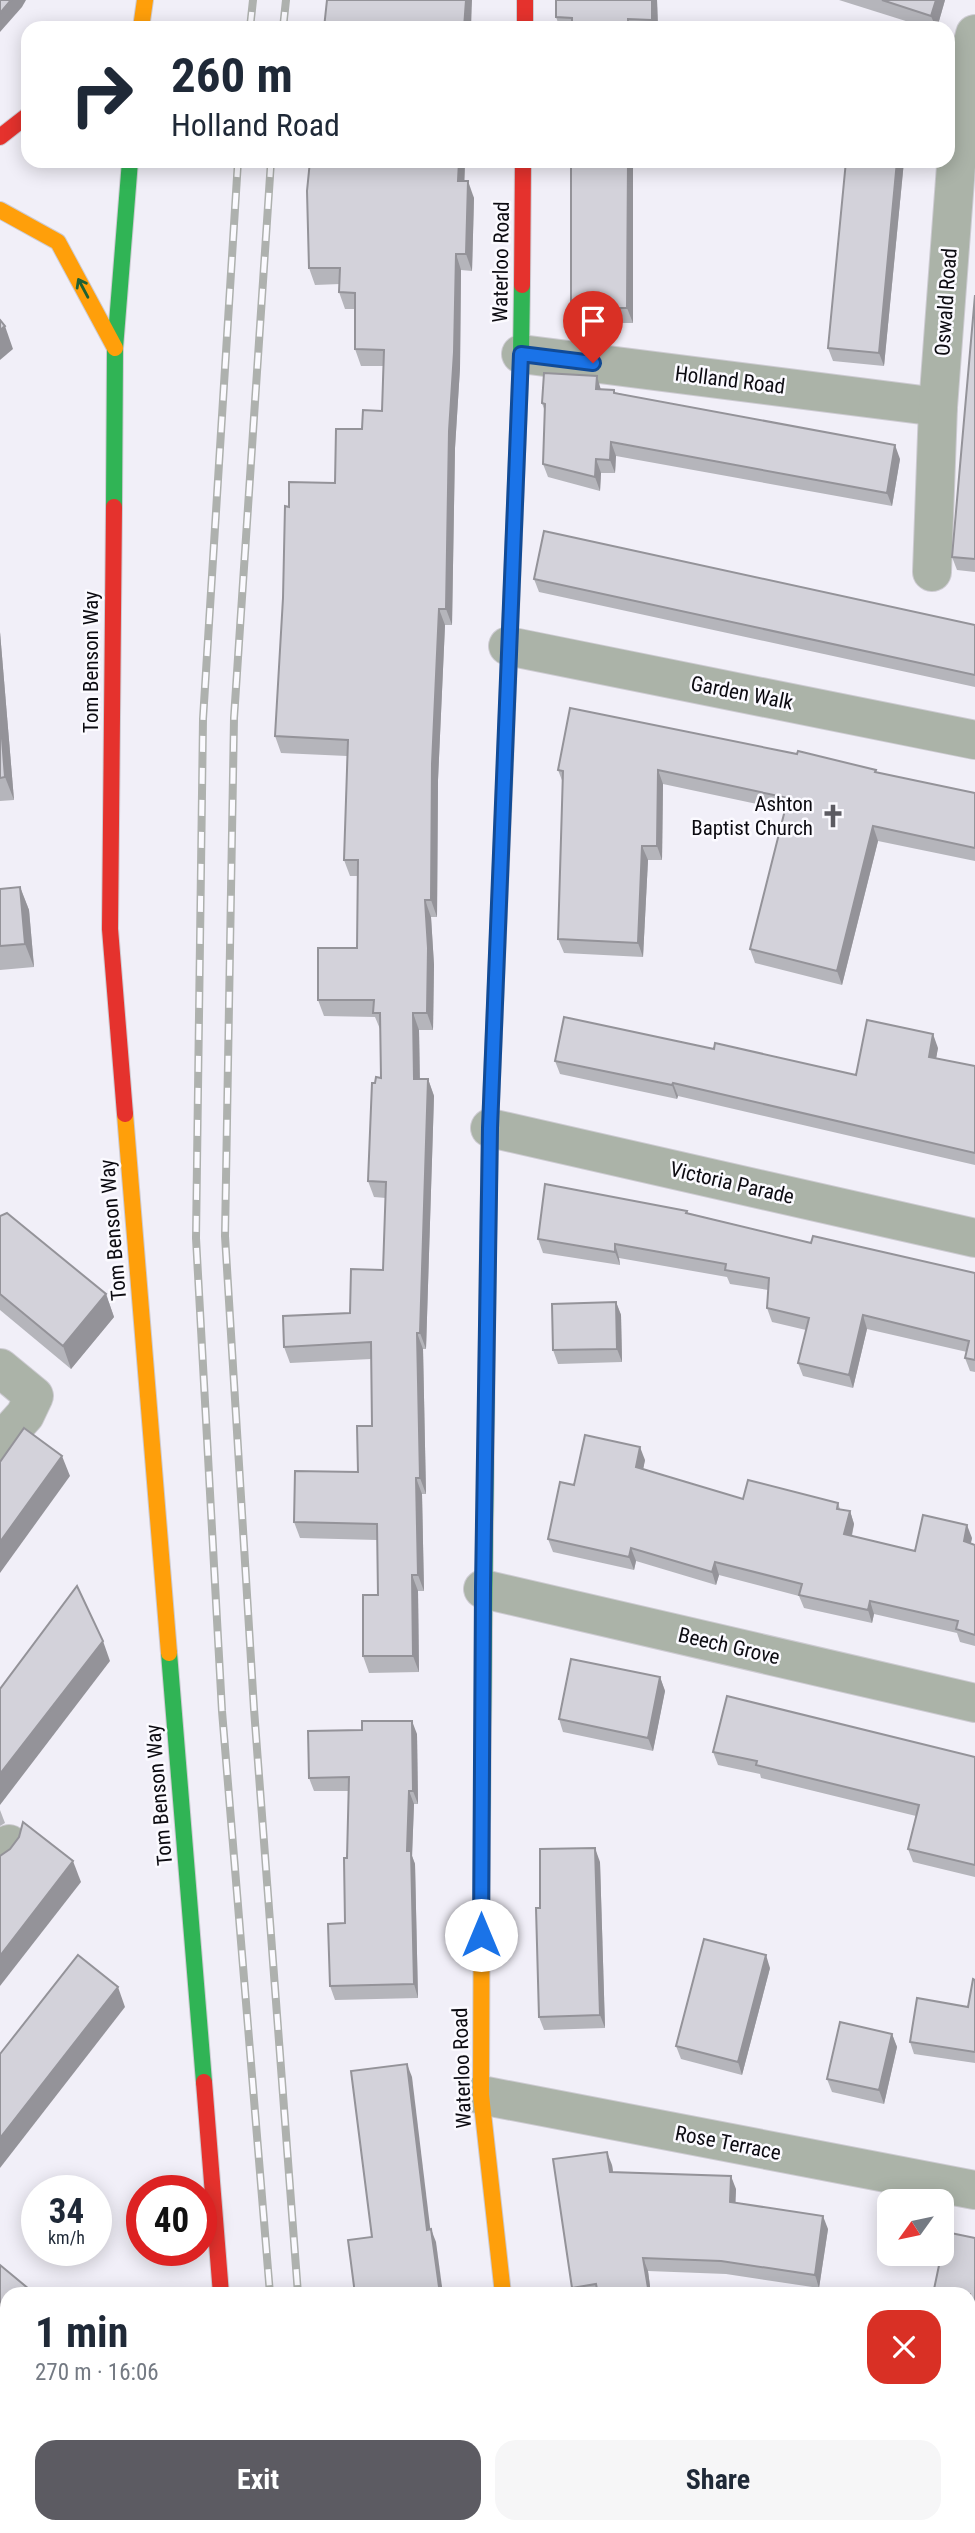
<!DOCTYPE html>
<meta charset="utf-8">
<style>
body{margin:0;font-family:"Roboto Condensed",sans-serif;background:#f6f6f7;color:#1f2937;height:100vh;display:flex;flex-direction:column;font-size:26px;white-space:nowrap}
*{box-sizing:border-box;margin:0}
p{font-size:23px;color:#747a83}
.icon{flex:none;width:38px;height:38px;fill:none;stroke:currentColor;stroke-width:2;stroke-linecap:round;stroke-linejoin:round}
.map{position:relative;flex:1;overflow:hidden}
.sheet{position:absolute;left:0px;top:2287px;width:976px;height:247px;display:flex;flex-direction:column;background:#fff;border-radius:21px 21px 0 0;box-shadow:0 4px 18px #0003}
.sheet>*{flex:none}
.guide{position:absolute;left:21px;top:21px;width:934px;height:147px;border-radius:21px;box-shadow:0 4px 18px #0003;background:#fff;color:#1f2937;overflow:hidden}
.needle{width:46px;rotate:237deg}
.buttons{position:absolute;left:877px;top:2189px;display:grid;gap:14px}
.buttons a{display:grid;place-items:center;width:77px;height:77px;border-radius:14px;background:#fff;box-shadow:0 4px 18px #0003;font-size:35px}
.speed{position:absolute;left:21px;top:2175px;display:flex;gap:14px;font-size:35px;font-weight:700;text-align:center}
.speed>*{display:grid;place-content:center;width:91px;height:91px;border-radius:50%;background:#fff;box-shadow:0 4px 18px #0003;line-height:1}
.speed small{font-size:18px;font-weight:400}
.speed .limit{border:10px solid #d22;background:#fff;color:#111}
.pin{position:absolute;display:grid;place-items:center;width:60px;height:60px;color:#fff;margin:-72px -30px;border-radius:50% 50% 50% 0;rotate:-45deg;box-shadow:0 0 7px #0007}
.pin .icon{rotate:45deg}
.me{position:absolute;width:77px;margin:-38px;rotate:0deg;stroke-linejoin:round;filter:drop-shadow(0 0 5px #0008)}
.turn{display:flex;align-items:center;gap:24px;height:147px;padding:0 35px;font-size:32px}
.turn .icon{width:91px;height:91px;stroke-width:2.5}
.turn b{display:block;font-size:49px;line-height:60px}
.round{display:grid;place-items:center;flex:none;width:74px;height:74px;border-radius:21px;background:#f6f6f7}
.head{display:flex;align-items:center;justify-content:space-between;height:119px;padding:0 35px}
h1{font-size:42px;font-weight:700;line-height:52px}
.button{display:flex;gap:14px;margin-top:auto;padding:14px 35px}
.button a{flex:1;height:80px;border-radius:21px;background:#5c5b62;color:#fff;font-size:28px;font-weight:700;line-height:80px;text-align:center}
.button a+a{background:#f6f6f7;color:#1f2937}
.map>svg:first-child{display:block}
</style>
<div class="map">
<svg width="975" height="2533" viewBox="0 0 975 2533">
<rect width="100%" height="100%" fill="#f1eff8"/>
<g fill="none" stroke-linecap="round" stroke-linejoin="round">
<!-- street casing -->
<g stroke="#cdcbd2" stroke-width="40">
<g id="street">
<polyline points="521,354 938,407"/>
<polyline points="932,572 938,407 962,86 975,34"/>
<polyline points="508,646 975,740"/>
<polyline points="490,1128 975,1238"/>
<polyline points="0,1368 34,1396 25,1415 0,1443"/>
<polyline points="483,1589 975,1703"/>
<polyline points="0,1856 9,1844"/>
<polyline points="481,2095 975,2190"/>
<polyline points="0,2527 7,2520"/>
</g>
</g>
<!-- fast casing -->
<g stroke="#cdcbd2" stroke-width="18">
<g id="fast">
<polyline points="114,507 115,348 130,161"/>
<polyline points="503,814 521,354 522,285"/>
<polyline points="169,1653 204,2082"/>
<polyline points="482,1825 488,1240"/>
<polyline points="44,2527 52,2533"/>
</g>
</g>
<!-- slow casing -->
<g stroke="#cdcbd2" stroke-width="18">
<g id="slow">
<polyline points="141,28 145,0"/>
<polyline points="0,210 58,242 115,348"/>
<polyline points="125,1114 169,1653"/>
<polyline points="488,1240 490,1128 503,814"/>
<polyline points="482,1825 481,2095 503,2294"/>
<polyline points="0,2419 7,2425"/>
<polyline points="0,2492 7,2497"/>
<polyline points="243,2527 244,2533"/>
</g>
</g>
<!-- jam casing -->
<g stroke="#cdcbd2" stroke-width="18">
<g id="jam">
<polyline points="525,0 525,28"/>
<polyline points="0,137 28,115"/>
<polyline points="522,285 523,161"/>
<polyline points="114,507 110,929 125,1114"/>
<polyline points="204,2082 221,2294"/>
<polyline points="130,2527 137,2533"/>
<polyline points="543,2527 545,2533"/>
</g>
</g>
<!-- street -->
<use href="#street" stroke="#abb3a8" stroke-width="38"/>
<!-- fast -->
<use href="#fast" stroke="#30b455" stroke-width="16"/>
<!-- slow -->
<use href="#slow" stroke="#ff9f0a" stroke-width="16"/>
<!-- jam -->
<use href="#jam" stroke="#e5322d" stroke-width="16"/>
<!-- rail casing -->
<g stroke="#aeb1ae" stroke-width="8">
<g id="rail">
<polyline points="250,28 253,0"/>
<polyline points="283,28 286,0"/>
<polyline points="238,161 203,719 196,1238 222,1711 270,2294"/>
<polyline points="271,161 234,718 225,1236 254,1709 298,2294"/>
<polyline points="291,2527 292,2533"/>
<polyline points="319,2527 320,2533"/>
</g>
</g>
<!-- rail -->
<use href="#rail" stroke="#fbfaff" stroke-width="5" stroke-dasharray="16" stroke-linecap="butt"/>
</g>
<!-- wall -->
<g fill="#b5b5bb">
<polygon points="657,0 658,28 560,28 556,17"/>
<polygon points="839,0 945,0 937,28 928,28"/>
<polygon points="310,161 465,161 464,181 474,198 472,271 461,270 460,368 455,448 452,625 445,625 438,780 437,917 431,917 434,965 433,1030 419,1030 420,1079 428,1079 434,1096 426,1349 423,1349 426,1494 422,1494 424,1591 418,1591 419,1672 369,1673 363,1656 378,1595 377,1540 300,1538 294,1522 358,1472 372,1426 371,1359 290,1363 284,1347 350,1313 383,1270 386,1198 374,1197 368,1181 375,1083 381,1078 380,1029 375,1017 324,1016 318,1000 357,948 358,876 350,876 344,860 347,756 281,753 275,736 289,507 335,483 362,429 382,411 383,366 361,366 355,349 355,309 345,309 339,292 340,284 315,285 309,268"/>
<polygon points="571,161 633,161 633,323 576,323 571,308"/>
<polygon points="846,161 904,161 884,366 833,361 828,348"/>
<polygon points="975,295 975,572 957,570 952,557"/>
<polygon points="601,389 900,459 892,506 616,456 615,473 601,473 600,491 548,477 543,464 545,412 542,403"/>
<polygon points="534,579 975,625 975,687 539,592"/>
<polygon points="0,632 14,800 0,801"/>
<polygon points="558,770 876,770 877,773 975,793 975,861 878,841 842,985 755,963 750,949 785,810 663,784 662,860 648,860 643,957 564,953 558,939 563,783"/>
<polygon points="20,887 29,910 34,967 0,970 0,889"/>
<polygon points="938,1048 936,1058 975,1066 975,1165 678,1096 677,1099 560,1074 555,1061 714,1049 856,1075"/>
<polygon points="687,1211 688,1213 811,1243 975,1273 975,1372 970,1371 965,1358 967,1352 867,1329 853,1388 803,1376 798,1363 806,1330 772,1322 767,1308 768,1290 730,1284 727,1277 619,1258 620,1265 543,1253 538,1239"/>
<polygon points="0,1216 106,1294 114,1317 71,1369 0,1310"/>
<polygon points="616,1302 621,1315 622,1362 558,1364 553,1350"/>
<polygon points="645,1460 643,1469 743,1499 838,1503 840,1509 850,1511 854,1524 852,1536 915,1551 972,1538 971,1543 975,1545 975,1646 960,1642 957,1633 874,1614 872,1623 804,1608 799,1596 719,1575 716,1585 636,1561 634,1570 553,1552 548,1539 574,1485"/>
<polygon points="660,1677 665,1691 653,1751 563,1732 559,1719"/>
<polygon points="417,1734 418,1804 414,1804 412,1856 415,1864 418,1998 335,2000 330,1986 345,1923 349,1791 314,1791 309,1778"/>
<polygon points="713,1752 975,1757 975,1877 913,1862 908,1849 916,1816 761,1778 760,1774 718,1765"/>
<polygon points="0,1810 5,1823 0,1826"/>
<polygon points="600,1862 605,2028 544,2030 539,2017 540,1908"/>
<polygon points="770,1968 742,2075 681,2059 676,2046"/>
<polygon points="975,1980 975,2063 914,2054 910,2042 968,2007"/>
<polygon points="892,2034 897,2047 884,2104 832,2092 827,2079"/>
<polygon points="612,2165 613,2172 736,2189 735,2203 828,2229 819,2288 726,2274 648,2271 651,2294 575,2294 572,2288"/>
<polygon points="0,2265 7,2294 7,2363 0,2357"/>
</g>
<!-- shaded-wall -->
<g fill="#949399">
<polygon points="11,0 26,0 22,7 0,32 0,13"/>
<polygon points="466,0 472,0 471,28 464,28"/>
<polygon points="652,0 657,0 658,28 656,28 652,20"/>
<polygon points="936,0 945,0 937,28 936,28 931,16"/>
<polygon points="459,161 465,161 464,197 458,181"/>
<polygon points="628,161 633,161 633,323 627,308"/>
<polygon points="897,161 904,161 884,366 879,353"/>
<polygon points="468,181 474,198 472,271 466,254"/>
<polygon points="456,254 461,270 460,368 455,448 452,625 446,609 449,431"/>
<polygon points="5,326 13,349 0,360 0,330"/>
<polygon points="597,376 601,390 596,389"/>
<polygon points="611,442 616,456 615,473 610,460"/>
<polygon points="895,445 900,459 892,506 887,493"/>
<polygon points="596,459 601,473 600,491 595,477"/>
<polygon points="439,609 445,625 438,780 437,917 431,900 432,764"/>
<polygon points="0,632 14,800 5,777 0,713"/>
<polygon points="658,770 663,784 662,860 657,846"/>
<polygon points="873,826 878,841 842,985 837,971"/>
<polygon points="642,846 648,860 643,957 638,943"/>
<polygon points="20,887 29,910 34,967 25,944"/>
<polygon points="425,900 431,917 434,965 433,1030 427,1013"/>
<polygon points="413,1013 419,1030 420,1095 414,1079"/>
<polygon points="933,1034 938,1048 934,1070 929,1057"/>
<polygon points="428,1079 434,1096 426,1349 420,1333"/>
<polygon points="673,1083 678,1096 677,1099 672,1085"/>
<polygon points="615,1244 619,1258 620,1265 615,1252"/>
<polygon points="106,1294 114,1317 71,1369 63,1346"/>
<polygon points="616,1302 621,1315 622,1362 617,1349"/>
<polygon points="863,1315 867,1329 853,1388 849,1375"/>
<polygon points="417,1333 423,1349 426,1494 420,1478"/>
<polygon points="640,1447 645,1460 641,1480 636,1467"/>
<polygon points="62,1456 70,1476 0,1573 0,1542"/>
<polygon points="416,1478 422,1494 424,1591 418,1575"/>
<polygon points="850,1511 854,1524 849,1547 844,1534"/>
<polygon points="967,1525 972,1538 968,1554 964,1541"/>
<polygon points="631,1548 636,1561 634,1570 629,1557"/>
<polygon points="715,1562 719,1575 716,1585 712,1572"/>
<polygon points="412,1575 418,1591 419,1672 413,1656"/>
<polygon points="870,1601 874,1614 872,1623 868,1610"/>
<polygon points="103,1641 110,1661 0,1805 0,1774"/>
<polygon points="660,1677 665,1691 653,1751 648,1738"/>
<polygon points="412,1721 417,1734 418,1804 413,1791"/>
<polygon points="409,1791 414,1804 412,1856 415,1864 418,1998 414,1984 407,1851"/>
<polygon points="595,1848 600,1862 605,2028 600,2015"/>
<polygon points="73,1861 81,1882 0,1986 0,1956"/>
<polygon points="766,1955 770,1968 742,2075 738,2062"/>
<polygon points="118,1987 125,2007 0,2168 0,2138"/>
<polygon points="892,2034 897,2047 884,2104 879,2090"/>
<polygon points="407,2064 412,2077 432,2243 427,2230"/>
<polygon points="607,2152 612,2165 615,2185 610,2172"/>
<polygon points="731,2176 736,2189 735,2215 730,2202"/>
<polygon points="823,2216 828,2229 819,2288 815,2275"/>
<polygon points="431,2229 436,2242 443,2294 440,2294"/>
<polygon points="643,2258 648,2271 651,2294 649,2294"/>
<polygon points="975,2352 975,2387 970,2410 970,2376"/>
<polygon points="933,2527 940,2527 939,2533 932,2533"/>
</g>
<!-- building -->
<g fill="#d3d2da" stroke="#949399" stroke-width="2">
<polygon points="0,0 11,0 0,13"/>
<polygon points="327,0 466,0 464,28 324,28"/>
<polygon points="556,0 652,0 652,20 628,19 628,28 572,28 572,18 556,17"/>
<polygon points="882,0 936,0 931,16"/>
<polygon points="310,161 459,161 458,181 468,181 466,254 456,254 454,352 449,431 446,609 439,609 432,764 431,900 425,900 428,948 427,1013 413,1013 414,1079 428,1079 420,1333 417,1333 420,1478 416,1478 418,1575 412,1575 413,1656 363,1656 363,1595 378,1595 377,1524 294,1522 295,1471 358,1472 357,1426 372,1426 371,1342 284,1347 283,1316 350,1313 351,1269 383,1270 386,1182 368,1181 372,1083 375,1083 376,1077 381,1078 380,1013 373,1013 374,1000 318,1000 318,948 357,948 358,860 344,860 348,740 275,736 283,598 285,506 289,507 289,482 335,483 336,429 362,429 363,410 382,411 384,350 355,349 355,293 339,292 340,268 309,268 307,191"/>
<polygon points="571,161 628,161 627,308 571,308"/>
<polygon points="846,161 897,161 879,353 828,348"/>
<polygon points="975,295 975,559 952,557"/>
<polygon points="0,320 5,326 0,330"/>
<polygon points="544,373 597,376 596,389 614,390 614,393 895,445 887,493 611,442 610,460 596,459 595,477 543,464 545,404 542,403"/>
<polygon points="544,531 975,625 975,675 534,579"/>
<polygon points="570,708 797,754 798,751 876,770 875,772 975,793 975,848 873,826 837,971 750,949 788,798 658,770 657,846 642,846 638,943 558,939 563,771 558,770"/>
<polygon points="0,713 5,777 0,778"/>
<polygon points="20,887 25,944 0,946 0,889"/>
<polygon points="564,1017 714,1049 715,1043 856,1075 867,1020 933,1034 929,1057 975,1066 975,1153 673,1083 672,1085 555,1061"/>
<polygon points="545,1184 687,1211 686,1213 811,1243 813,1236 975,1273 975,1360 965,1358 969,1341 863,1315 849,1375 798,1363 809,1318 767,1308 769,1278 725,1270 726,1264 615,1244 615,1252 538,1239"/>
<polygon points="7,1213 106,1294 63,1346 0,1294 0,1216"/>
<polygon points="616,1302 617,1349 553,1350 552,1304"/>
<polygon points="24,1428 62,1456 0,1542 0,1462"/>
<polygon points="585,1435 640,1447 636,1467 743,1499 748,1480 838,1503 837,1509 850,1511 844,1534 915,1551 923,1515 967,1525 964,1541 975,1545 975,1635 956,1629 958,1621 870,1601 868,1610 799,1595 802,1584 715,1562 712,1572 631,1548 629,1557 548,1539 560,1482 574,1485"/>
<polygon points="77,1586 103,1641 0,1774 0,1689"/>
<polygon points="571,1659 660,1677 648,1738 559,1719"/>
<polygon points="727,1696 975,1757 975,1865 908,1849 919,1805 756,1765 757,1761 713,1752"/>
<polygon points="362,1721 412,1721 413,1791 409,1791 407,1851 411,1851 414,1984 330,1986 328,1924 345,1923 344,1858 347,1858 349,1777 309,1778 308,1731 362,1730"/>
<polygon points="23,1822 73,1861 0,1956 0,1856 10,1849 19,1837"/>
<polygon points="595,1848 600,2015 539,2017 536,1908 540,1908 540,1849"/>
<polygon points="704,1939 766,1955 738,2062 676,2046"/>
<polygon points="78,1955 118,1987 0,2138 0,2054"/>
<polygon points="973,1979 975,1980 975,2052 910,2042 917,1998 968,2007"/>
<polygon points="840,2022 892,2034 879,2090 827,2079"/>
<polygon points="407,2064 427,2230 431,2229 440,2294 355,2294 348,2240 372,2237 351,2071"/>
<polygon points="607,2152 610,2172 731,2176 730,2202 823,2216 815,2275 721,2261 643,2258 649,2294 598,2294 596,2284 572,2288 553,2159"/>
<polygon points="946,2232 975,2238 975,2352 970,2376 970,2294 933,2294"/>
<polygon points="0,2265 35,2294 7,2294 7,2348 0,2342"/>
<polygon points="427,2527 490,2527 492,2533 414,2533 427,2530"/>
<polygon points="621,2527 682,2527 684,2533 623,2533"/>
<polygon points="851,2527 933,2527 932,2533 850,2533"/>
</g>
<!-- one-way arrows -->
<defs><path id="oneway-shaft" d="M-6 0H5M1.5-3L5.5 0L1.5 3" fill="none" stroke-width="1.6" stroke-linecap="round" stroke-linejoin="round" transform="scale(1.75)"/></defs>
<use stroke="#1e6033" href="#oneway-shaft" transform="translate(83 288) rotate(-118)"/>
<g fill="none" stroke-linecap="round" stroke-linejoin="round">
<!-- route casing -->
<g stroke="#114b97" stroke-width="18">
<polyline id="route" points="481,1935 483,1588 490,1128 521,354 593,363"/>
</g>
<!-- route -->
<use href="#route" stroke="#1a73e8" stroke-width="12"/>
</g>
<!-- icons -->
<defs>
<g id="church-bare" transform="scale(1.89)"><path d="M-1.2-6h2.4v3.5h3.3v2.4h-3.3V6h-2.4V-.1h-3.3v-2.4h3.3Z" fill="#5c5b62" stroke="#fbfaff" stroke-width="2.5" paint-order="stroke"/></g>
</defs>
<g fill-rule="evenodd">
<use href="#church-bare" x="833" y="816"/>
</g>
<g text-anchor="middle" stroke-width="5" stroke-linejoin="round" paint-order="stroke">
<!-- street labels -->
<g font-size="21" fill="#0c0b11" stroke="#fbfaff">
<text transform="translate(501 262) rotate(-89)" y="7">Waterloo Road</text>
<text transform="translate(946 302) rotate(-86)" y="7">Oswald Road</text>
<text transform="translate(730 380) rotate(7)" y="7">Holland Road</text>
<text transform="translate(91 662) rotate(-90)" y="7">Tom Benson Way</text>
<text transform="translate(742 693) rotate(11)" y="7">Garden Walk</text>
<text transform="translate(732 1183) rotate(13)" y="7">Victoria Parade</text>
<text transform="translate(113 1230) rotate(-95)" y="7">Tom Benson Way</text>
<text transform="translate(729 1646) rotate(13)" y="7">Beech Grove</text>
<text transform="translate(159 1795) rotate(-95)" y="7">Tom Benson Way</text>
<text transform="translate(462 2068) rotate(-92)" y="7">Waterloo Road</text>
<text transform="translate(728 2143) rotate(11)" y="7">Rose Terrace</text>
</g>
<!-- poi labels -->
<g font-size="21" fill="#0c0b11" stroke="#fbfaff" text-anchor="end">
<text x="813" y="811">Ashton<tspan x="813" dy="24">Baptist Church</tspan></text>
</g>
</g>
</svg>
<div class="buttons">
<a><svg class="needle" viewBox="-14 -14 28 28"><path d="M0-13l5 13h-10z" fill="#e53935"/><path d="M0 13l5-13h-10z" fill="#747a83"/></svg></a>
</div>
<div class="speed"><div>34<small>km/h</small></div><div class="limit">40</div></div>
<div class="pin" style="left:593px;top:363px;background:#d93025"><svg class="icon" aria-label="arrive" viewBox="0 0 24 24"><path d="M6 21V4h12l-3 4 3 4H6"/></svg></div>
<svg class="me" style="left:481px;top:1935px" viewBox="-20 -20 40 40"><circle r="19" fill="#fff"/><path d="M0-13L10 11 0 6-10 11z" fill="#1a73e8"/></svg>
<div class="guide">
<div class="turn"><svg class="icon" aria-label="right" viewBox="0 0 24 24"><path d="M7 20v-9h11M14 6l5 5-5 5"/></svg><div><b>260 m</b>Holland Road</div></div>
</div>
<section class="sheet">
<div class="head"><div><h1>1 min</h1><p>270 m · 16:06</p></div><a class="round" style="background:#d93025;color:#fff"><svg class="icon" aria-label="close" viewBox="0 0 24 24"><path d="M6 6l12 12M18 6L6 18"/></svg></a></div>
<div class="button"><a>Exit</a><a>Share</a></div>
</section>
</div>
